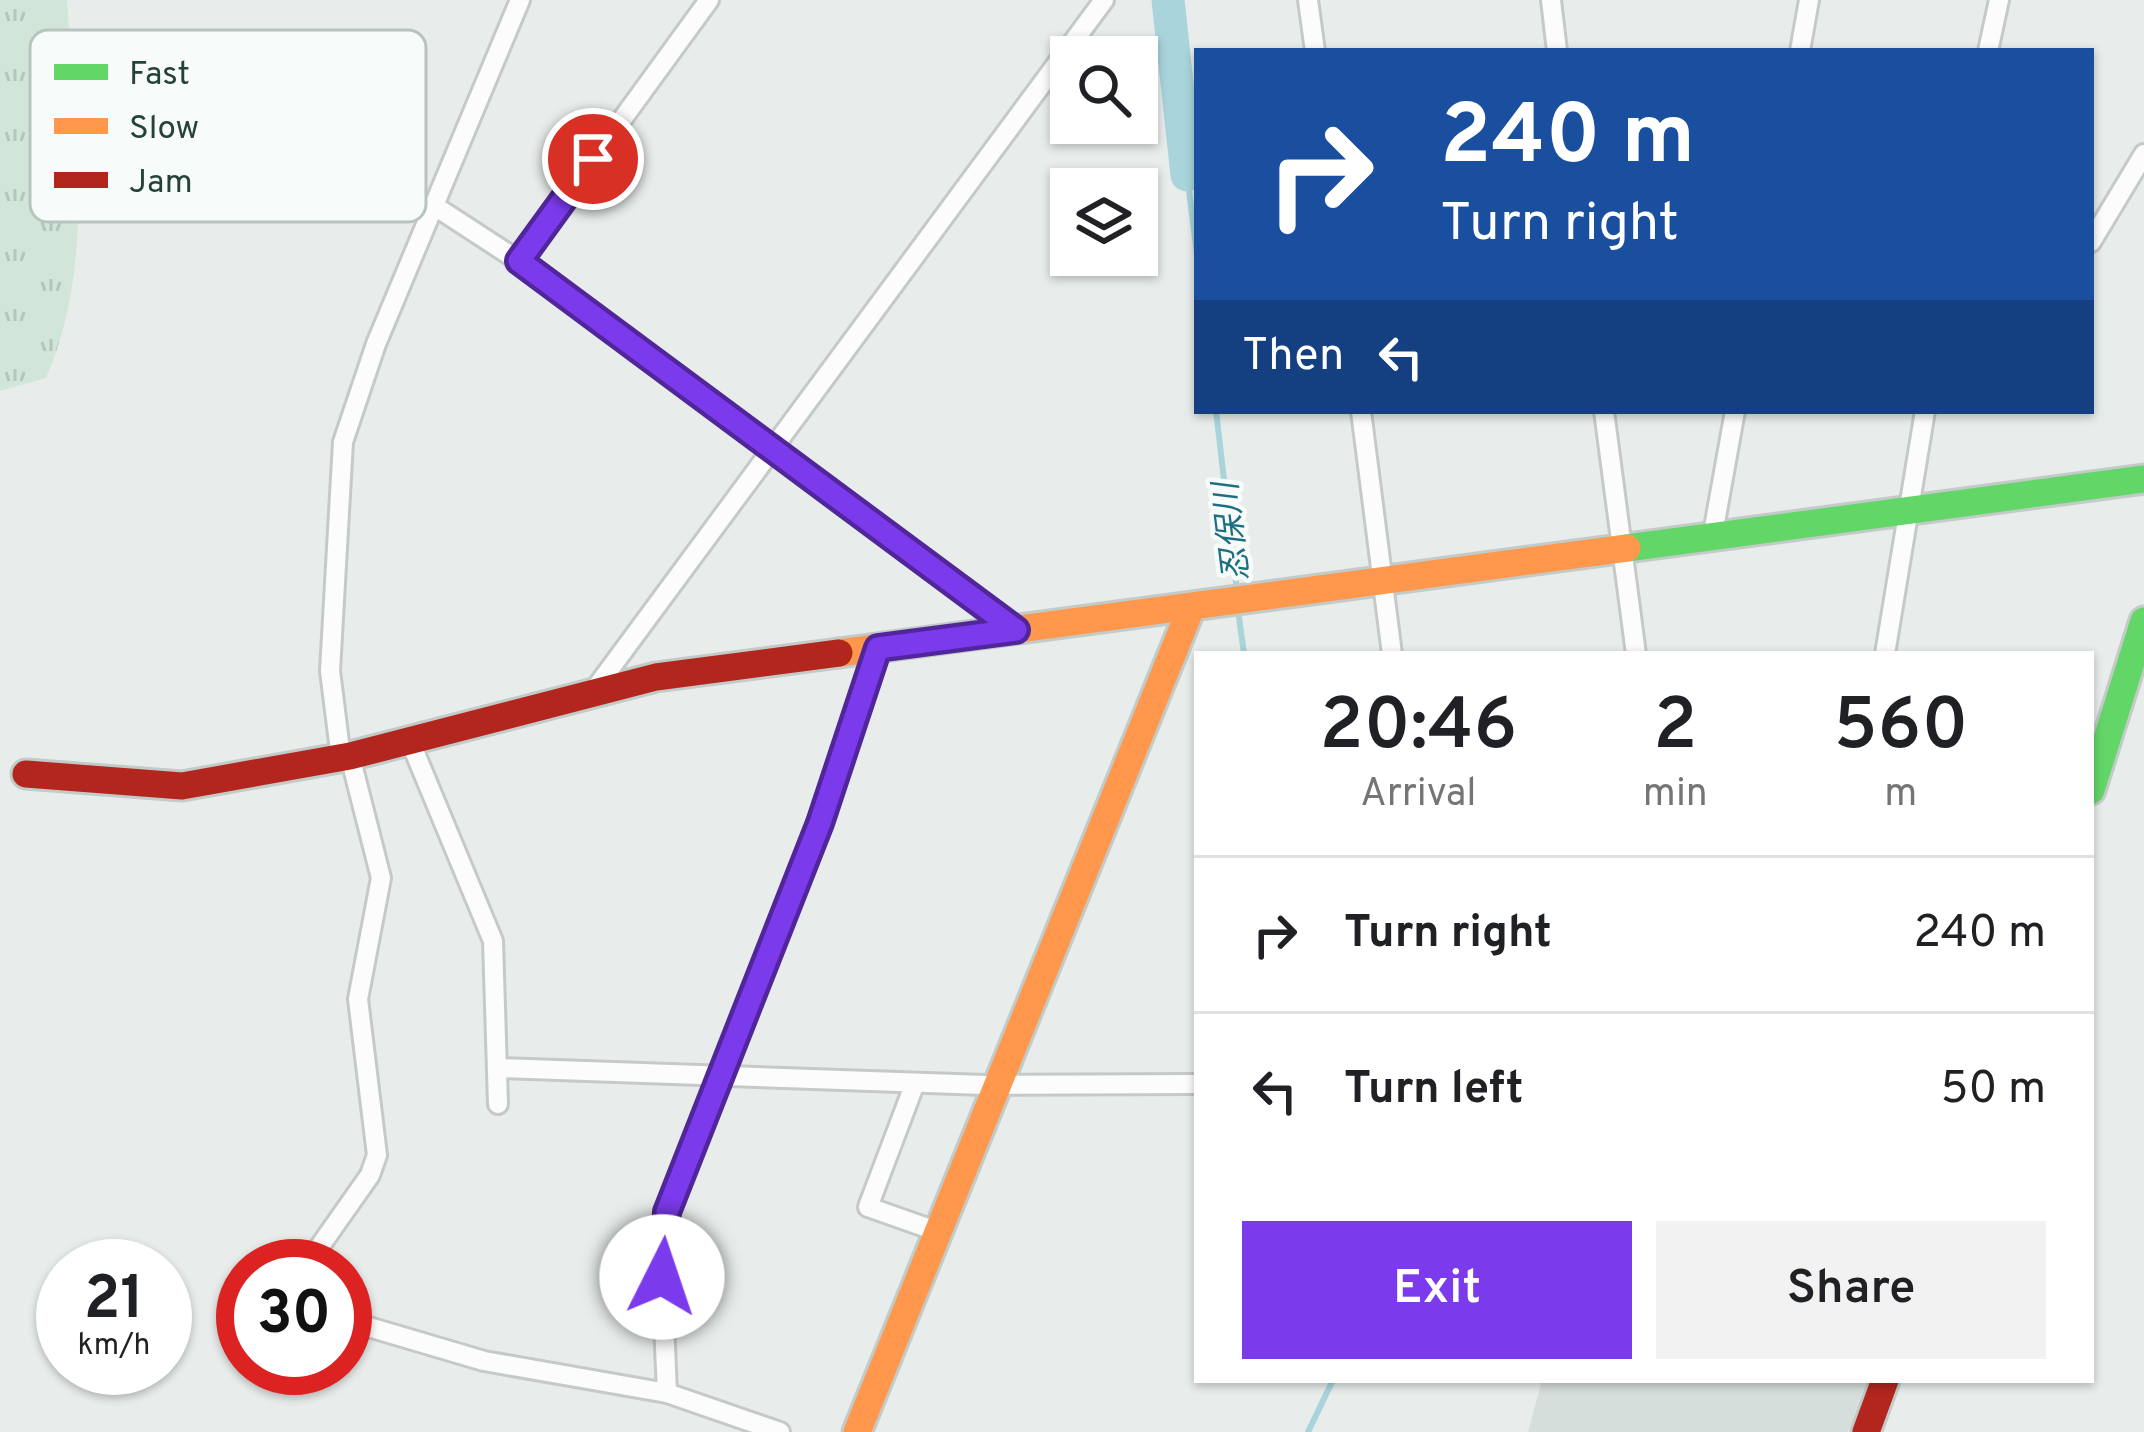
<!DOCTYPE html>
<meta charset="utf-8">
<style>
body{margin:0;font-family:Overpass,"Noto Sans JP",sans-serif;background:#f2f2f2;color:#202124;height:100vh;display:flex;flex-direction:column;font-size:45px;white-space:nowrap}
*{box-sizing:border-box;margin:0}
p{font-size:39px;color:#757577}
.icon{flex:none;width:66px;height:66px;fill:none;stroke:currentColor;stroke-width:2;stroke-linecap:round;stroke-linejoin:round}
.map{position:relative;flex:1;overflow:hidden}
.sheet{position:absolute;left:1194px;top:651px;width:900px;height:732px;display:flex;flex-direction:column;background:#fff;border-radius:0px;box-shadow:0 3px 9px #0004}
.sheet>*{flex:none}
.banner{position:absolute;left:1194px;top:48px;width:900px;height:366px;border-radius:0px;box-shadow:0 3px 9px #0004;background:#1a4fa0;color:#fff;overflow:hidden}
.buttons{position:absolute;left:1050px;top:36px;display:grid;gap:24px}
.buttons a{display:grid;place-items:center;width:108px;height:108px;border-radius:0px;background:#fff;box-shadow:0 3px 9px #0004;font-size:60px}
.speed{position:absolute;left:36px;top:1239px;display:flex;gap:24px;font-size:60px;font-weight:700;text-align:center}
.speed>*{display:grid;place-content:center;width:156px;height:156px;border-radius:50%;background:#fff;box-shadow:0 3px 9px #0004;line-height:1}
.speed small{font-size:30px;font-weight:400}
.speed .limit{border:18px solid #d22;background:#fff;color:#111}
.pin{position:absolute;display:grid;place-items:center;width:102px;height:102px;color:#fff;margin:-51px;border:6px solid #fff;border-radius:50%;box-shadow:0 3px 12px #0007}
.me{position:absolute;width:132px;margin:-66px;rotate:4deg;stroke-linejoin:round;filter:drop-shadow(0 0 9px #0008)}
.turn{display:flex;align-items:center;gap:42px;height:252px;padding:0 48px;font-size:54px}
.turn .icon{width:156px;height:156px;stroke-width:2.5}
.turn b{display:block;font-size:84px;line-height:102px}
.then{display:flex;align-items:center;height:114px;padding:0 48px;background:#0003;gap:24px;font-size:45px}
.eta{display:flex;justify-content:space-evenly;align-items:center;height:204px;text-align:center}
.eta b{font-size:72px;font-weight:600;line-height:84px}
.cta{display:flex;gap:24px;margin-top:auto;padding:24px 48px}
.cta a{flex:1;height:138px;border-radius:0px;background:#7c3aed;color:#fff;font-size:48px;font-weight:600;line-height:138px;text-align:center}
.cta a+a{background:#f2f2f2;color:#202124}
ul{padding:0;list-style:none}
li{display:flex;align-items:center;gap:36px;height:156px;padding:0 48px;border-top:3px solid #e0e0e0}
li div{flex:1}
li b{display:block;font-size:45px}
li em{font-style:normal}
.map>svg:first-child{display:block}
</style>
<div class="map">
<svg width="2144" height="1432" viewBox="0 0 2144 1432">
<defs>
<pattern id="grass-tufts" width="24" height="20" patternUnits="userSpaceOnUse" patternTransform="scale(3)"><rect width="24" height="20" fill="#d1e6d8"/><path d="M3 7l-1-3M5 7V3M7 7l1-3M15 17l-1-3M17 17v-4M19 17l1-3" fill="none" stroke="#b3c6ba"/></pattern>
</defs>
<rect width="100%" height="100%" fill="#e8edeb"/>
<!-- built -->
<polygon fill="#d6dedb" points="1542,1380 1867,1380 1848,1432 1528,1432"/>
<!-- grass -->
<path fill="url(#grass-tufts)" d="M0,0H67C75,123 97,262 46,378L0,391Z"/>
<g fill="none" stroke-linecap="round" stroke-linejoin="round">
<!-- stream -->
<g stroke="#a9d4db" stroke-width="6">
<polyline points="1187,175 1197,255"/>
<polyline points="1216,411 1237,591"/>
<polyline points="1238,610 1244,654"/>
<polyline points="1308,1432 1333,1380"/>
</g>
<!-- river -->
<polyline stroke="#a9d4db" stroke-width="33" points="1168,0 1187,175"/>
<!-- street casing -->
<g stroke="#c5cac8" stroke-width="24">
<g id="street">
<polyline points="1308,0 1315,51"/>
<polyline points="1551,0 1557,51"/>
<polyline points="1800,51 1809,0"/>
<polyline points="1988,51 1999,0"/>
<polyline points="433,205 519,261 1016,630"/>
<polyline points="2091,242 2144,154"/>
<polyline points="519,261 709,0"/>
<polyline points="1361,411 1392,654"/>
<polyline points="1604,411 1636,654"/>
<polyline points="1712,539 1735,411"/>
<polyline points="1885,654 1925,411"/>
<polyline points="595,689 1104,0"/>
<polyline points="410,741 493,941 498,1104"/>
<polyline points="341,758 330,671 343,442 376,344 520,0"/>
<polyline points="498,1068 985,1085 1197,1084"/>
<polyline points="915,1083 868,1207 939,1232"/>
<polyline points="306,1266 370,1175 377,1155 358,999 381,878 350,756"/>
<polyline points="345,1320 484,1361 667,1393 780,1432"/>
<polyline points="667,1393 662,1277 667,1212 820,823 877,648"/>
</g>
</g>
<!-- fast casing -->
<g stroke="#c3cbc8" stroke-width="33">
<g id="fast">
<polyline points="1627,548 2144,479"/>
<polyline points="2091,790 2144,621"/>
</g>
</g>
<!-- slow casing -->
<g stroke="#c3cbc8" stroke-width="33">
<g id="slow">
<polyline points="839,653 1627,548"/>
<polyline points="857,1432 1191,608"/>
</g>
</g>
<!-- jam casing -->
<g stroke="#c3cbc8" stroke-width="33">
<g id="jam">
<polyline points="26,774 182,786 350,756 656,677 839,653"/>
<polyline points="1866,1432 1885,1380"/>
</g>
</g>
<!-- street -->
<use href="#street" stroke="#fcfcfc" stroke-width="18"/>
<!-- fast -->
<use href="#fast" stroke="#63d668" stroke-width="27"/>
<!-- slow -->
<use href="#slow" stroke="#ff974d" stroke-width="27"/>
<!-- jam -->
<use href="#jam" stroke="#b3261e" stroke-width="27"/>
</g>
<g fill="none" stroke-linecap="round" stroke-linejoin="round">
<!-- route casing -->
<g stroke="#51269a" stroke-width="30">
<polyline id="route" points="593,159 519,261 1016,630 878,648 820,823 667,1212 662,1277"/>
</g>
<!-- route -->
<use href="#route" stroke="#7c3aed" stroke-width="21"/>
</g>
<g text-anchor="middle" stroke-width="9" stroke-linejoin="round" paint-order="stroke">
<!-- water labels -->
<g font-size="33" font-style="italic" fill="#1c6f80" stroke="#f7fbf9">
<text transform="translate(1230 532) rotate(-97)" y="12">忍保川</text>
</g>
</g>
<!-- legend -->
<rect x="30" y="30" width="396" height="192" rx="18" fill="#f7fbf9" stroke="#b8c4c0" stroke-width="3"/>
<rect x="54" y="64" width="54" height="16" fill="#63d668"/>
<rect x="54" y="118" width="54" height="16" fill="#ff974d"/>
<rect x="54" y="172" width="54" height="16" fill="#b3261e"/>
<g font-size="33" fill="#24423a">
<text x="129" y="84">Fast</text>
<text x="129" y="138">Slow</text>
<text x="129" y="192">Jam</text>
</g>
</svg>
<div class="buttons">
<a><svg class="icon" aria-label="search" viewBox="0 0 24 24"><circle cx="10" cy="10" r="6"/><path d="M15 15l6 6"/></svg></a>
<a><svg class="icon" aria-label="layers" viewBox="0 0 24 24"><path d="M12 4l9 5-9 5-9-5zM3 14l9 5 9-5"/></svg></a>
</div>
<div class="speed"><div>21<small>km/h</small></div><div class="limit">30</div></div>
<div class="pin" style="left:593px;top:159px;background:#d93025"><svg class="icon" aria-label="arrive" viewBox="0 0 24 24"><path d="M6 21V4h12l-3 4 3 4H6"/></svg></div>
<svg class="me" style="left:662px;top:1277px" viewBox="-20 -20 40 40"><circle r="19" fill="#fff"/><path d="M0-13L10 11 0 6-10 11z" fill="#7c3aed"/></svg>
<div class="banner">
<div class="turn"><svg class="icon" aria-label="right" viewBox="0 0 24 24"><path d="M7 20v-9h11M14 6l5 5-5 5"/></svg><div><b>240 m</b>Turn right</div></div>
<div class="then">Then<svg class="icon" aria-label="left" viewBox="0 0 24 24"><path d="M17 20v-9H6M10 6l-5 5 5 5"/></svg></div>
</div>
<section class="sheet">
<div class="eta">
<div><b>20:46</b><p>Arrival</p></div>
<div><b>2</b><p>min</p></div>
<div><b>560</b><p>m</p></div>
</div>
<ul>
<li><svg class="icon" aria-label="right" viewBox="0 0 24 24"><path d="M7 20v-9h11M14 6l5 5-5 5"/></svg><div><b>Turn right</b></div><em>240 m</em></li>
<li><svg class="icon" aria-label="left" viewBox="0 0 24 24"><path d="M17 20v-9H6M10 6l-5 5 5 5"/></svg><div><b>Turn left</b></div><em>50 m</em></li>
</ul>
<div class="cta"><a>Exit</a><a>Share</a></div>
</section>
</div>
